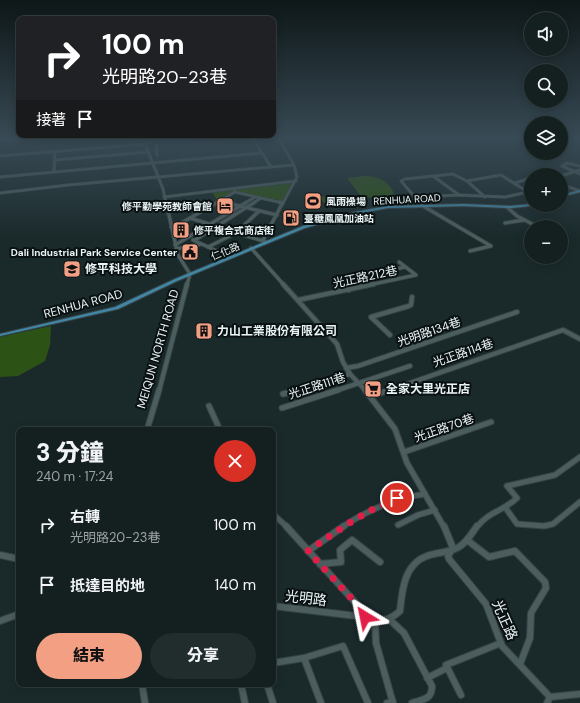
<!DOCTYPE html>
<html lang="zh-TW">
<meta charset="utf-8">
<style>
body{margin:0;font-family:"DM Sans","Noto Sans TC",sans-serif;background:#212d2d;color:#f1f3f6;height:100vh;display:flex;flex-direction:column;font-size:15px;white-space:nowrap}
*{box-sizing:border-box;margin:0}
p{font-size:13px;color:#9da3a5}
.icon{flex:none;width:22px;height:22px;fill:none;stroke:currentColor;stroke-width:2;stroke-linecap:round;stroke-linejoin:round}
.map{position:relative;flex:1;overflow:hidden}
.side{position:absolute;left:16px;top:427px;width:260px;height:260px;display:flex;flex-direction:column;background:#142020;border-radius:8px;box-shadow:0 2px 10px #0003,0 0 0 1px #333e3e}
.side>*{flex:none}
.top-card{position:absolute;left:16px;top:16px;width:260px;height:122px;border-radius:8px;box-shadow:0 2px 10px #0003,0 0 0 1px #333e3e;background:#202124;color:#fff;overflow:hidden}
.tools{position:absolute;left:524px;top:12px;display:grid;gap:8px}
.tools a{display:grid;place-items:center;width:44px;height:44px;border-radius:50%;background:#142020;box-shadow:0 2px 10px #0003,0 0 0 1px #333e3e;font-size:20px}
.pin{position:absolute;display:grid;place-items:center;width:34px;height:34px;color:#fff;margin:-17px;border:2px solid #fff;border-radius:50%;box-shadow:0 1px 4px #0007}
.me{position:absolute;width:44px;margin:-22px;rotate:325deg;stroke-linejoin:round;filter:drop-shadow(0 0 3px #0008)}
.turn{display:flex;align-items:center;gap:14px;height:84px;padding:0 20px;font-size:18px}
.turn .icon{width:52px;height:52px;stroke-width:2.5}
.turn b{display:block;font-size:28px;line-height:34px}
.then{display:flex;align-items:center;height:38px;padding:0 20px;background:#0003;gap:8px;font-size:15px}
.round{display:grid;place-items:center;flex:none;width:42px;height:42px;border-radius:21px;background:#212d2d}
.headline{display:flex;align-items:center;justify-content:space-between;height:68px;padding:0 20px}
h1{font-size:24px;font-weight:800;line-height:30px}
.button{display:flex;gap:8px;margin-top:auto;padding:8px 20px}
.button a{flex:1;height:46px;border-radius:24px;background:#f39f84;color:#111;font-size:16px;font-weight:800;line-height:46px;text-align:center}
.button a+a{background:#212d2d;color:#f1f3f6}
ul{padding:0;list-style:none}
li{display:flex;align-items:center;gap:12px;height:60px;padding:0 20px}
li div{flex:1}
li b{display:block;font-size:15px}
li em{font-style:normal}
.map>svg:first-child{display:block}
</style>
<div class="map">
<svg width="580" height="703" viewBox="0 0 580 703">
<rect width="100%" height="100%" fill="#1a2a2b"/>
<!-- green -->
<g fill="#2d5216">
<path d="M364,176C377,176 390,181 394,194L390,197L382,199L366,197V199H363L347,178Z"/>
<polygon points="290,183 292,184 282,201 237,192 235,190"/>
<polygon points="230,190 234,192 193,215 191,208 205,207 217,200 212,192"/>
<polygon points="348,195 352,201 324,203 320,197"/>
<polygon points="410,199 414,199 419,204 385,205 389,202"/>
<polygon points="51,326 50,345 45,361 18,376 0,377 0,337"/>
</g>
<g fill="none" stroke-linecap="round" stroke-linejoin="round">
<!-- stream -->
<g stroke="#01004a" stroke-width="1">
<polyline points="148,145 225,139"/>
<polyline points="60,152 145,145"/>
<polyline points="0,157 41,154"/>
</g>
<!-- minor-far4 casing -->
<g stroke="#374446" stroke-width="3.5">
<g id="minor-far4">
<polyline points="150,139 146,146 163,189 166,203"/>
<polyline points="253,139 271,167"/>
<polyline points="279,139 294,165 297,177 283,203"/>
<polyline points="6,140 42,139"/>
<polyline points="561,141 574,139"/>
<polyline points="156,145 157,155"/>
<polyline points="0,156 147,144"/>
<polyline points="55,160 148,152"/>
<polyline points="580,166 567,163 562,166 580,174"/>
<polyline points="54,172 55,152"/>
<polyline points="433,176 459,195"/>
<polyline points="561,176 580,170"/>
<polyline points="0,177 262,153"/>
<polyline points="515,183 531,178"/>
<polyline points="561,184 580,191"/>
<polyline points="234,190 235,192 283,203"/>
<polyline points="0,193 68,185 294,165"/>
<polyline points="164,197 296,181"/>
<polyline points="415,197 459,195 505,197 528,192 501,175 467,181"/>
<polyline points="219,201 228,203"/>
<polyline points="216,203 235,192"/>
<polyline points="245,203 255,197"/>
<polyline points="253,203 261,198"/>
<polyline points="420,203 401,181 405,179 453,174 467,181 485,197"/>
</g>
</g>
<!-- minor-far3 casing -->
<g stroke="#374446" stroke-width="4.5">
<g id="minor-far3">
<polyline points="166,202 178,255 190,274 187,285"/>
<polyline points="223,202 277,215"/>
<polyline points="279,202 283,203"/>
<polyline points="420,202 423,206 491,246 470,251"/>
<polyline points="507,207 517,216 538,227"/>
<polyline points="190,218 266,242 263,240 283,202"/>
<polyline points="505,223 524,220"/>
<polyline points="171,227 178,225 218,202"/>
<polyline points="193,240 230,257"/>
<polyline points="195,240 255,202"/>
<polyline points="175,245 247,202"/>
<polyline points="208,247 236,233 259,211"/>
<polyline points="251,248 284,285"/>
<polyline points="176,249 201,244"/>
<polyline points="344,285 341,281 405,267"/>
<polyline points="369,285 416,275 399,262"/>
</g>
</g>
<!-- minor-far2 casing -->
<g stroke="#374446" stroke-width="6">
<g id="minor-far2">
<polyline points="283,284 337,344 343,362 350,374 366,391"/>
<polyline points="344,284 349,290"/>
<polyline points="298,300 374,284"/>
<polyline points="390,335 371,317 409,306 411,305 412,297"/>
<polyline points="346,368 358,366 517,312"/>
<polyline points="159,391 187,284"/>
<polyline points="294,391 350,374"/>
<polyline points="335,391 410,366"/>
<polyline points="387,391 563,330 580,339"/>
</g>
</g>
<!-- minor-far1 casing -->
<g stroke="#374446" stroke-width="7">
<g id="minor-far1">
<polyline points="365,390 395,429 407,463 444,527"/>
<polyline points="283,394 298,390"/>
<polyline points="371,396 390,390"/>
<polyline points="209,406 220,430"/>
<polyline points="282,408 338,390"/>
<polyline points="147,430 159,390"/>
<polyline points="404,452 491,422"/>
<polyline points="505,507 517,524 544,526 553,524 580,502"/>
<polyline points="273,514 287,527"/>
<polyline points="398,525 418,515 435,510"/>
<path d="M342,527C368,510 394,498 425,494"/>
<path d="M477,527C488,512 505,510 517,498L507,486L555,475L580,457"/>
</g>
</g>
<!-- minor casing -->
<g stroke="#374446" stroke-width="8">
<g id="minor">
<polyline points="286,526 363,611 365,617"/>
<polyline points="444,526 453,548 448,556 449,559 486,604 502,646 550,697"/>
<polyline points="467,540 489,557 515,551 545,582 546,588 531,613 530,638 520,664"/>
<polyline points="308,551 344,526"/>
<polyline points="0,555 19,559"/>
<polyline points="320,564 341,562 340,550 352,540 380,562"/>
<path d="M273,606L365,617C379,623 389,621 400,611C402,591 404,564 427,556C437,552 449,553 459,547C467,542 472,533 477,526"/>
<path d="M389,619L404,633L432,686C432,700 423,699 412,703"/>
<polyline points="0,621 19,614"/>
<polyline points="375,622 376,643 393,703"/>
<polyline points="304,658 321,703"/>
<polyline points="273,663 304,658 343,646 368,703"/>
<polyline points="427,678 447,668"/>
<polyline points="142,684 145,703"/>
<polyline points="241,684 245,703"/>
<polyline points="267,684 273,703"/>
<polyline points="461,695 446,665 501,643"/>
<polyline points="387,703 393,702"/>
<polyline points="547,703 550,697 580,694"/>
</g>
</g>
<!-- major casing -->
<g stroke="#374446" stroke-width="2">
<g id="major">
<polygon points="580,190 580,192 561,197 561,195"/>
<polygon points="463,204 511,206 531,204 531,205 533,205 531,206 511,208 463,206 388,208 355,214 305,228 177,281 118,309 0,336 0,334 115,307 175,279 303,226 355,212 388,206"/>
</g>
</g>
<!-- minor-far4 -->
<use href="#minor-far4" stroke="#4c5d5e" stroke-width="2.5"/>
<!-- minor-far3 -->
<use href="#minor-far3" stroke="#4c5d5e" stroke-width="3"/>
<!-- minor-far2 -->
<use href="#minor-far2" stroke="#4c5d5e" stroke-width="4"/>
<!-- minor-far1 -->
<use href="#minor-far1" stroke="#4c5d5e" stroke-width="5"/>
<!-- minor -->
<use href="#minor" stroke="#4c5d5e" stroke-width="6"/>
<!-- major -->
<use href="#major" fill="#4186a4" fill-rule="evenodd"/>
</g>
<!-- sky -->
<linearGradient id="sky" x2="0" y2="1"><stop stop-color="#0e1718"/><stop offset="0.58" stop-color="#384a55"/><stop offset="1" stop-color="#384a55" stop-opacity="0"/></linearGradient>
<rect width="580" height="238" fill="url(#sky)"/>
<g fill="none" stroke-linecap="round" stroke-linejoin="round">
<!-- route -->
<path stroke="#e11d48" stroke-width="7" stroke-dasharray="0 12.6" d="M365,617L363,611L308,551C337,531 365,511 397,498"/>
</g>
<!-- icons -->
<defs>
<g id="stadium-square" transform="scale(0.9)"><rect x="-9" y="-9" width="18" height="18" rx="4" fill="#f39f84" stroke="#0a1112"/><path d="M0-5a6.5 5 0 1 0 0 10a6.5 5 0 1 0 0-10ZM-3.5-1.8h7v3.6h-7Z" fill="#111"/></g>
<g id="hotel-square" transform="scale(0.9)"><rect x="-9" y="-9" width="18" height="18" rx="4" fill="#f39f84" stroke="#0a1112"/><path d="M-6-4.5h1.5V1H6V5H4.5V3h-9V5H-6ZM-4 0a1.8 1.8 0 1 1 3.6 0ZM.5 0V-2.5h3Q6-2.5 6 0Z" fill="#111"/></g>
<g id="fuel-square" transform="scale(0.9)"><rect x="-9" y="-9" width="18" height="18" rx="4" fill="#f39f84" stroke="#0a1112"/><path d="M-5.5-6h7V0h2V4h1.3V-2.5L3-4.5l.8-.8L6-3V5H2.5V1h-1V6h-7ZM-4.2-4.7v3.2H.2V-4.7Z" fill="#111"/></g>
<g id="building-square" transform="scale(0.9)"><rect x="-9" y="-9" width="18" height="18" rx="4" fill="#f39f84" stroke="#0a1112"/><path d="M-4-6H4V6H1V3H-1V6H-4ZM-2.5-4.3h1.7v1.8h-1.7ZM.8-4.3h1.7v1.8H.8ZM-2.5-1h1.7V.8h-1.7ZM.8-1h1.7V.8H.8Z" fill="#111"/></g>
<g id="civic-square" transform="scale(0.9)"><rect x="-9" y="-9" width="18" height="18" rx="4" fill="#f39f84" stroke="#0a1112"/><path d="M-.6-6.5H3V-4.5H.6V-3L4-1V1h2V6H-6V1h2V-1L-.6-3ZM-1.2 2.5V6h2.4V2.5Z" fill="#111"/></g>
<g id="university-square" transform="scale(0.9)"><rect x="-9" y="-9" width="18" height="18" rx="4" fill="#f39f84" stroke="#0a1112"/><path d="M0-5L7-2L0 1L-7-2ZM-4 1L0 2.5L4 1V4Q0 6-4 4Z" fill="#111"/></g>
<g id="supermarket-square" transform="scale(0.9)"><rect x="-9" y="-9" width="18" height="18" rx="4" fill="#f39f84" stroke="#0a1112"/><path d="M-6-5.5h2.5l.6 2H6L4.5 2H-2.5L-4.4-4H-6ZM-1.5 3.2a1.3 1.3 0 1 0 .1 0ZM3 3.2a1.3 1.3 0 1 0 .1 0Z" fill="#111"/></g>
</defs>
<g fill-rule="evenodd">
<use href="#stadium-square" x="313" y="201"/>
<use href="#hotel-square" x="225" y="206"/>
<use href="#fuel-square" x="291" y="218"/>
<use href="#building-square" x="181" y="230"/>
<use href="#civic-square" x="190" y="252"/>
<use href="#university-square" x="72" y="269"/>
<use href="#building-square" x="204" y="331"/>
<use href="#supermarket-square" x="373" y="389"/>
</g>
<g text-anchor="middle" stroke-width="4" stroke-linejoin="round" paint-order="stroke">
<!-- far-street labels -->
<g font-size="10" fill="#eaf4f5" stroke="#0a1112">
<text transform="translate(407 199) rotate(-3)" y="4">RENHUA ROAD</text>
<text transform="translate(225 251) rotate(-23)" y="4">仁化路</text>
</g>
<!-- far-poi labels -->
<g font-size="10" font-weight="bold" fill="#eaf4f5" stroke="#0a1112" text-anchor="start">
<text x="326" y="205">風雨操場</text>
<text x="212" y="210" text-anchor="end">修平勤學苑教師會館</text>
<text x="304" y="222">臺糖鳳凰加油站</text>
<text x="194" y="234">修平複合式商店街</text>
<text x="177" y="256" text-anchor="end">Dali Industrial Park Service Center</text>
</g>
<!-- poi labels -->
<g font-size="12" font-weight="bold" fill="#eaf4f5" stroke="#0a1112" text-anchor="start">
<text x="85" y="273">修平科技大學</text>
<text x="217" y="335">力山工業股份有限公司</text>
<text x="386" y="393">全家大里光正店</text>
</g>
<!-- street labels -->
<g font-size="12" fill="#eaf4f5" stroke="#0a1112">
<text transform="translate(365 277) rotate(-12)" y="4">光正路212巷</text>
<text transform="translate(83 304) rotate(-15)" y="4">RENHUA ROAD</text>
<text transform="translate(429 332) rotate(-19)" y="4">光明路134巷</text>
<text transform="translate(158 349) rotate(-74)" y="4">MEIQUN NORTH ROAD</text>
<text transform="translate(463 353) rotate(-19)" y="4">光正路114巷</text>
<text transform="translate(317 386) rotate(-18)" y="4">光正路111巷</text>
<text transform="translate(444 428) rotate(-19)" y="4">光正路70巷</text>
</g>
<!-- near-street labels -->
<g font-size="14" fill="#eaf4f5" stroke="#0a1112">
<text transform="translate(306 598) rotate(7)" y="5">光明路</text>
<text transform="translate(505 620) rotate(66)" y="5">光正路</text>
</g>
</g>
</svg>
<div class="tools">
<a><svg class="icon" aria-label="sound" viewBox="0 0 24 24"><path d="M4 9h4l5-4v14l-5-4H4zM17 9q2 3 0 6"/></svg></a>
<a><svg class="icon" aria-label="search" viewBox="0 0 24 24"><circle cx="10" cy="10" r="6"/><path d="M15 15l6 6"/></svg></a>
<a><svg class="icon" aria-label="layers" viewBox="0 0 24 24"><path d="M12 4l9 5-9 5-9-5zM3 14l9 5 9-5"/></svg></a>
<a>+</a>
<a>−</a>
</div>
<div class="pin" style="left:397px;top:498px;background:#d93025"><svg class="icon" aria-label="arrive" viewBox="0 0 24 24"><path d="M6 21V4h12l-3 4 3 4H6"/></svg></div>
<svg class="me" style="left:365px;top:617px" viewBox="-20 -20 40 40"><path d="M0-17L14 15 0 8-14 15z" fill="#e11d48" stroke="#fff" stroke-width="4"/></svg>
<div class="top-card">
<div class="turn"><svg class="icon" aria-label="right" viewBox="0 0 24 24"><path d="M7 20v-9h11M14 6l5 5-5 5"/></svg><div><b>100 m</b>光明路20-23巷</div></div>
<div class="then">接著<svg class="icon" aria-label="arrive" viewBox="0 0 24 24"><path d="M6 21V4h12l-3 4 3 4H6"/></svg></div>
</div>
<section class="side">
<div class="headline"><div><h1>3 分鐘</h1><p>240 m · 17:24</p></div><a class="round" style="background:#d93025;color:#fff"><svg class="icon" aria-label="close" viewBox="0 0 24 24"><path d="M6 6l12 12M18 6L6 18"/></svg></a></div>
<ul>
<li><svg class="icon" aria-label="right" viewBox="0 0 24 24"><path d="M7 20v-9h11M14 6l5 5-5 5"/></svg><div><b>右轉</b><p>光明路20-23巷</p></div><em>100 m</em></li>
<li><svg class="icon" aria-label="arrive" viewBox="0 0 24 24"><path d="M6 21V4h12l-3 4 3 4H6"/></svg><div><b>抵達目的地</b></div><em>140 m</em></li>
</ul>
<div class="button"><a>結束</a><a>分享</a></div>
</section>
</div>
